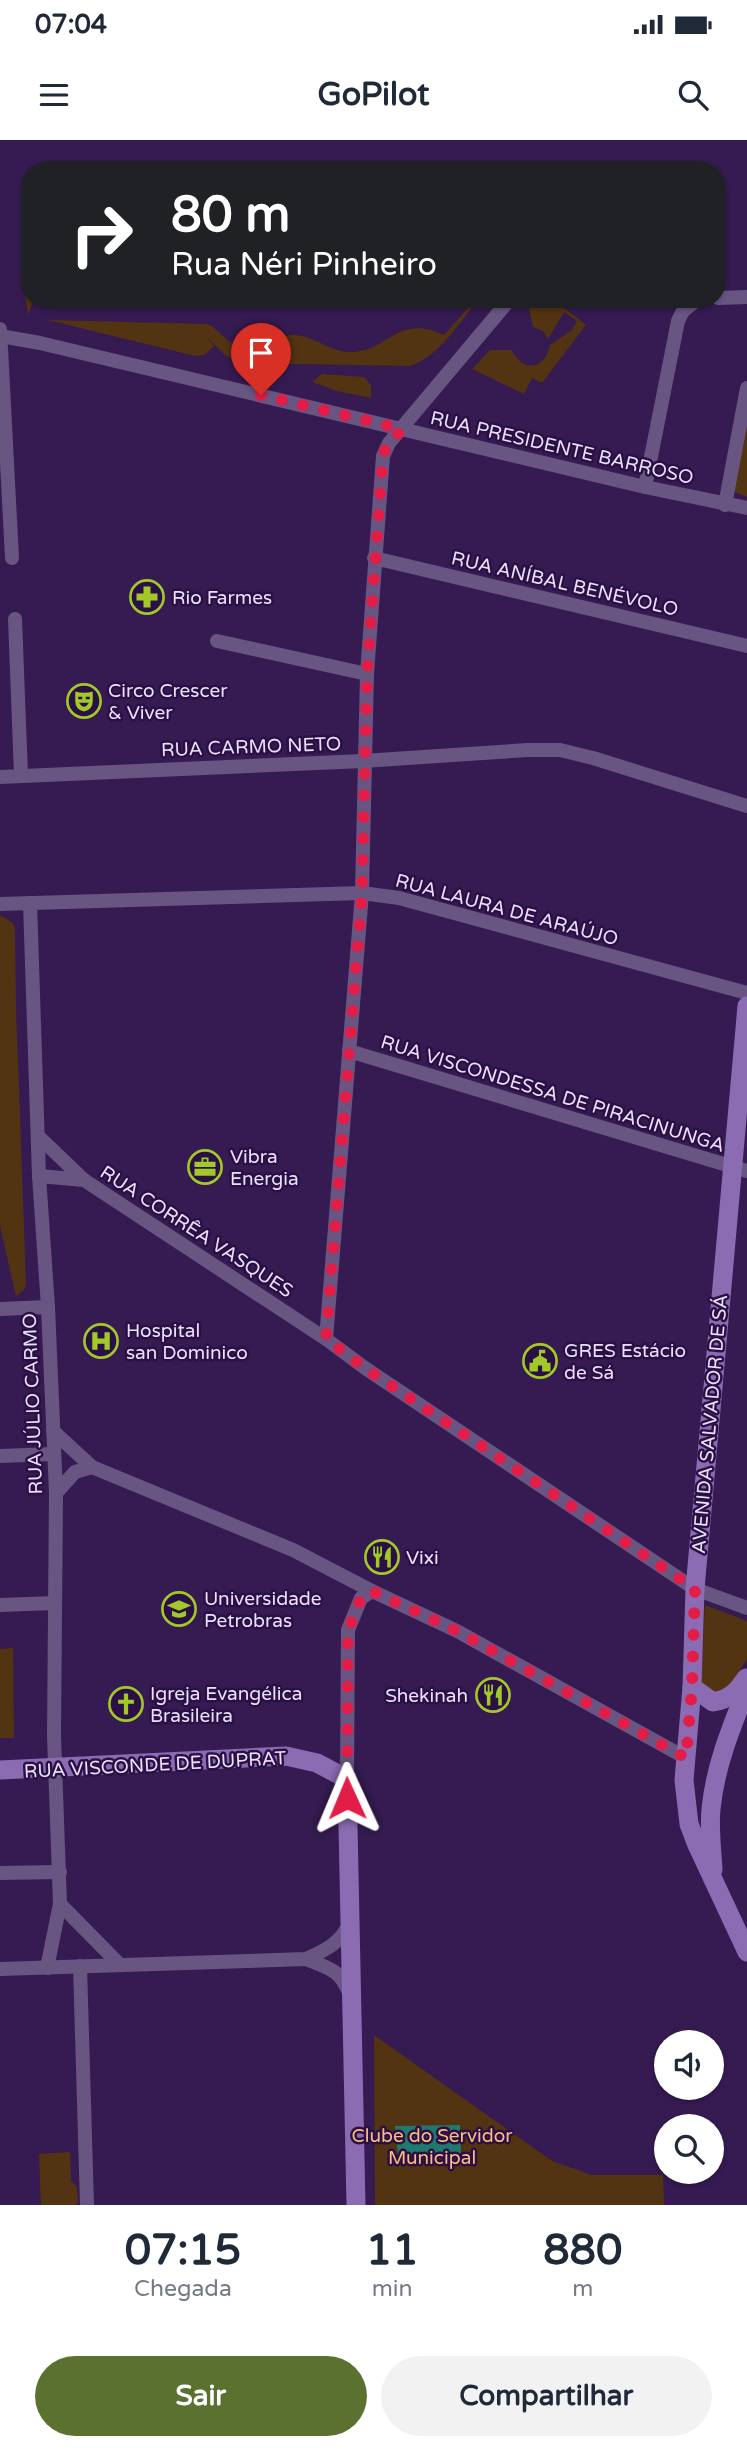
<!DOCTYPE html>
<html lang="pt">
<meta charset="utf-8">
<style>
body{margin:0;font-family:"Varela Round",sans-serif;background:#f2f2f3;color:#1f2937;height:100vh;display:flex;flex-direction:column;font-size:26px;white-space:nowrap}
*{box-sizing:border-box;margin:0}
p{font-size:23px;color:#747a83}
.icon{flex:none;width:38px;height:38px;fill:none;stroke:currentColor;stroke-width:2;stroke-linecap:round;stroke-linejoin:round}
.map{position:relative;height:2065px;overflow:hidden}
.details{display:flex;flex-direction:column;background:#fff;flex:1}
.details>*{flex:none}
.guide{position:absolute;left:21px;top:21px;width:705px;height:147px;border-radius:28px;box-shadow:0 2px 5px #0004;background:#202124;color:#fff;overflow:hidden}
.fabs{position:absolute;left:654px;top:1890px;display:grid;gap:14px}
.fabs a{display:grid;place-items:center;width:70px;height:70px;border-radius:50%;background:#fff;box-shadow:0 2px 5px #0004;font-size:35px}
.pin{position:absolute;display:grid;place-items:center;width:60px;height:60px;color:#fff;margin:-72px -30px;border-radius:50% 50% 50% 0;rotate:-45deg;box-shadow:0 0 7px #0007}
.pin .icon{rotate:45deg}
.me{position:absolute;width:77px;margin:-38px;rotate:359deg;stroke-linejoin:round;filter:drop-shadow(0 0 5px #0008)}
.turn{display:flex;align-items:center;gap:24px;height:147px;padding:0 35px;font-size:32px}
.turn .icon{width:91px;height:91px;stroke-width:2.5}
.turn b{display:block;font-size:49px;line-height:60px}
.eta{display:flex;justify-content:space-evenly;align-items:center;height:119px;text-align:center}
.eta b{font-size:42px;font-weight:700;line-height:49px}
.cta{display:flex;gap:14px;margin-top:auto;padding:14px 35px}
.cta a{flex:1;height:80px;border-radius:42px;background:#5a7130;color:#fff;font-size:28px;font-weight:700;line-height:80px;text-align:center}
.cta a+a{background:#f2f2f3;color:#1f2937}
.status{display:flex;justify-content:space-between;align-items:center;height:49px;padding:0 35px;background:#fff;direction:ltr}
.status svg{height:19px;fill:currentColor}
header{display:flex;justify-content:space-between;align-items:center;height:91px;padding:0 35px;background:#fff;font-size:32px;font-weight:700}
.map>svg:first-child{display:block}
</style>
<div class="status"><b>07:04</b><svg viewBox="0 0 49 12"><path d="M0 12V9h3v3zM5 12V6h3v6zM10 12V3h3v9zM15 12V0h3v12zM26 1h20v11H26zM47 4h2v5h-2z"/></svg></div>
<header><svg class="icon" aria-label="menu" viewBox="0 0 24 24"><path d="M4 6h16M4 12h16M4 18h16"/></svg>GoPilot<svg class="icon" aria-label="search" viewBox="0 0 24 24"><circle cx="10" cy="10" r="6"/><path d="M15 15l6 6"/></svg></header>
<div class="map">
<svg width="747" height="2065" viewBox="0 0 747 2065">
<rect width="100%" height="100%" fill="#351b51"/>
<!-- green -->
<g fill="#523312">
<polygon points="30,114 30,159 34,159 28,175 22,135 29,133"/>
<path d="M476,159H479C459,182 439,218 409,226L246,223L226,216L207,197L214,206L205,215L195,216L48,180L207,184C220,189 226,204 241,207C260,211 274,195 293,195C315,195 331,214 354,212C391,209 397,174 444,195Z"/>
<path d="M533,159H553L586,185L542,243L532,238L524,254L472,229L490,210H512C522,233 545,230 550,205L572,190L577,181L564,172L548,199L543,191L533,187L528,165Z"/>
<polygon points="322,234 364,237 371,245 371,258 337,251 312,242"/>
<polygon points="747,267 747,357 732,351"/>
<polygon points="0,775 13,783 15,790 16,867 26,1144 24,1150 16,1156 0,1086"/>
<polygon points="705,1465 747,1481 747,1519 727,1551 718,1557 701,1546"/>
<polygon points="13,1508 14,1598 0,1598 0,1509"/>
<polygon points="374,1895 552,2021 592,2035 663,2035 664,2065 375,2065"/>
<polygon points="70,2012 71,2041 77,2047 78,2062 75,2065 41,2065 39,2014"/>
</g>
<!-- water -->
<polygon fill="#21786d" points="460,1985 461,2013 398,2015 395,1986"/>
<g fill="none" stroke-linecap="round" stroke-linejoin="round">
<!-- street -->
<g stroke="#685582" stroke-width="14">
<polyline points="718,158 747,157"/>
<polyline points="0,189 12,418"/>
<polyline points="0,196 40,203 645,347 747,368"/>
<polyline points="645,347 678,181 683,171 698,159"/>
<polyline points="725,365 747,248"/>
<polyline points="374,418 747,506"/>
<polyline points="15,479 21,635"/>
<polyline points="217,501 367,534"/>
<polyline points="0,637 363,621 528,610 560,610 593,618 747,666"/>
<polyline points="30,763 39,1036 48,1167 56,1353 54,1596 60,1764 47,1828"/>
<polyline points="0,764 362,753 399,758 747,853"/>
<polyline points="349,911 747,1031"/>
<polyline points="39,997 84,1040"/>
<polyline points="39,1036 84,1040 326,1199 365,1228 695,1449 747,1468"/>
<polyline points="0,1169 48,1167"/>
<polyline points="326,1199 362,753 367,534 383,316 389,303 510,159"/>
<polyline points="53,1291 92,1327 293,1410 372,1451 457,1491 686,1618"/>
<polyline points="0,1316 54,1314"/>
<polyline points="56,1353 75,1332 92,1327"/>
<polyline points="0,1465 55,1463"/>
<polyline points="347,1639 348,1490 361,1458 372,1451"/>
<polyline points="0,1733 60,1732"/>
<polyline points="60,1764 120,1825"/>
<path d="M306,1819C328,1828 341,1830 349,1853"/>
<polyline points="80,1826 87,2065"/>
<path d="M0,1829L306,1819C326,1810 341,1803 350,1782"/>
</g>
<!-- secondary -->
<g stroke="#8b6cb3" stroke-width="19">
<polyline points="747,866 695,1449 692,1547 684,1640 689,1684 697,1705 747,1812"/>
<path d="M692,1547L713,1562C730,1559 737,1552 746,1538"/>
<polyline points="0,1630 286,1616 317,1623 347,1639 356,2065"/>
<path d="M713,1730C712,1710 709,1689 711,1669C715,1627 731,1588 747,1548"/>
</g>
</g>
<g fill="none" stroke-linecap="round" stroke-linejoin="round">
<!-- route -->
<polyline stroke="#e11d48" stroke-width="12" stroke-dasharray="0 21.6" points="261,255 402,289 385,309 382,329 367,534 362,753 326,1199 365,1228 695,1449 692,1548 686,1618 457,1491 372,1451 361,1458 348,1490 347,1658"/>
</g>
<!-- icons -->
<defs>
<g id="pharmacy-ring" transform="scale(1.75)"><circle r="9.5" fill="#2b1045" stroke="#a2c928" stroke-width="1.5"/><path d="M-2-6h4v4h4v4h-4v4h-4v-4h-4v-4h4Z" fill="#a2c928"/></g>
<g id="theatre-ring" transform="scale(1.75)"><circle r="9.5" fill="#2b1045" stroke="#a2c928" stroke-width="1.5"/><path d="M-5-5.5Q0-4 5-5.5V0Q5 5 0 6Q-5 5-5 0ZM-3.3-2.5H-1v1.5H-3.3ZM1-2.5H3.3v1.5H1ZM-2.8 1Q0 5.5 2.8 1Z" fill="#a2c928"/></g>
<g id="office-ring" transform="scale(1.75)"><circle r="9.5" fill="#2b1045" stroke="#a2c928" stroke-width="1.5"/><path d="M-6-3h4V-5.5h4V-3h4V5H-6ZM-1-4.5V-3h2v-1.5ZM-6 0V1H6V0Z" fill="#a2c928"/></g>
<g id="hospital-ring" transform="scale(1.75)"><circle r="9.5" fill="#2b1045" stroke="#a2c928" stroke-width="1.5"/><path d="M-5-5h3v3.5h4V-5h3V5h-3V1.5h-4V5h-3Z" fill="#a2c928"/></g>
<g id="civic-ring" transform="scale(1.75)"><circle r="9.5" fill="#2b1045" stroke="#a2c928" stroke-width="1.5"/><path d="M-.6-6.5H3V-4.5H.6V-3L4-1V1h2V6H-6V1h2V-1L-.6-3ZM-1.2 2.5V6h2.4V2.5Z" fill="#a2c928"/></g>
<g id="restaurant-ring" transform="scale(1.75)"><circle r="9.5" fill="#2b1045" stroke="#a2c928" stroke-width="1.5"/><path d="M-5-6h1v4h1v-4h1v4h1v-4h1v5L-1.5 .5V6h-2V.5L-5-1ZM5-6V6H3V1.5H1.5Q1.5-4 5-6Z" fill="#a2c928"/></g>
<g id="university-ring" transform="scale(1.75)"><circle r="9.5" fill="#2b1045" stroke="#a2c928" stroke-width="1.5"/><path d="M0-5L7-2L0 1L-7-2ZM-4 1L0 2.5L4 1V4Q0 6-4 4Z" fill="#a2c928"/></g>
<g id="church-ring" transform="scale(1.75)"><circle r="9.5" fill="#2b1045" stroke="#a2c928" stroke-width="1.5"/><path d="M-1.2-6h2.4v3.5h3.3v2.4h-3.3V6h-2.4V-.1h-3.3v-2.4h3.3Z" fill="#a2c928"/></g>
</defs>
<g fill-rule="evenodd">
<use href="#pharmacy-ring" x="147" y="457"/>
<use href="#theatre-ring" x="84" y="561"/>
<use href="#office-ring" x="205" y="1027"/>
<use href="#hospital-ring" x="101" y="1201"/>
<use href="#civic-ring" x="540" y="1221"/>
<use href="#restaurant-ring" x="382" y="1417"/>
<use href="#university-ring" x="179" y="1469"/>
<use href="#restaurant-ring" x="493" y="1555"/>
<use href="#church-ring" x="126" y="1564"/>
</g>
<g text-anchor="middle" stroke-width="5" stroke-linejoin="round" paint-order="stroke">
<!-- street labels -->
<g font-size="19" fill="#ebe0fb" stroke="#2b1045">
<text transform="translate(562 307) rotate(13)" y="7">RUA PRESIDENTE BARROSO</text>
<text transform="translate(565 443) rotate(13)" y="7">RUA ANÍBAL BENÉVOLO</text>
<text transform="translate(251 606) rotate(-2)" y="7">RUA CARMO NETO</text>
<text transform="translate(507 769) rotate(15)" y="7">RUA LAURA DE ARAÚJO</text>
<text transform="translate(553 953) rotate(17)" y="7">RUA VISCONDESSA DE PIRACINUNGA</text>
<text transform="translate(197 1091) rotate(33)" y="7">RUA CORRÊA VASQUES</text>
<text transform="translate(32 1264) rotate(-92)" y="7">RUA JÚLIO CARMO</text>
<text transform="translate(709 1284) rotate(-85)" y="7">AVENIDA SALVADOR DE SÁ</text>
<text transform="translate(155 1624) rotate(-3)" y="7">RUA VISCONDE DE DUPRAT</text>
</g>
<!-- poi labels -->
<g font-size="19" fill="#ebe0fb" stroke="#2b1045" text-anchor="start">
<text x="172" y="464">Rio Farmes</text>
<text x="108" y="557">Circo Crescer<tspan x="108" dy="22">&amp; Viver</tspan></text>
<text x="230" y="1023">Vibra<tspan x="230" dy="22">Energia</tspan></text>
<text x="126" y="1197">Hospital<tspan x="126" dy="22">san Dominico</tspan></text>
<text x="564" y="1217">GRES Estácio<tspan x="564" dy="22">de Sá</tspan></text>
<text x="406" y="1424">Vixi</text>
<text x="204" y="1465">Universidade<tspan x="204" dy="22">Petrobras</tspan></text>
<text x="150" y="1560">Igreja Evangélica<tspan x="150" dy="22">Brasileira</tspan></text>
<text x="468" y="1562" text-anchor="end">Shekinah</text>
</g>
<!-- park labels -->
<g font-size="19" fill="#fdbc81" stroke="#2b1045">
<text x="432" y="2002">Clube do Servidor<tspan x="432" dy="22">Municipal</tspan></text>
</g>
</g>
</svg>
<div class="fabs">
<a><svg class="icon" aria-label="sound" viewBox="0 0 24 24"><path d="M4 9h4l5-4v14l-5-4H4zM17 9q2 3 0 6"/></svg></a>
<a><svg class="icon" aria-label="search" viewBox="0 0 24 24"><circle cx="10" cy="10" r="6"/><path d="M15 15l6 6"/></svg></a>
</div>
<div class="pin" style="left:261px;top:255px;background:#d93025"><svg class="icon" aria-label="arrive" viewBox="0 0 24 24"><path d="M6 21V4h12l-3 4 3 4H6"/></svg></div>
<svg class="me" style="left:347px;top:1658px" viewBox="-20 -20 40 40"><path d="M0-17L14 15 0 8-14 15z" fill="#e11d48" stroke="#fff" stroke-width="4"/></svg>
<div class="guide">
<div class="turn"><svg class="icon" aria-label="right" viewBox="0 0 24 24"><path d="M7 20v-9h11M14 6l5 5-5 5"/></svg><div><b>80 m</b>Rua Néri Pinheiro</div></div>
</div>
</div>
<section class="details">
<div class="eta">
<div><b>07:15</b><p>Chegada</p></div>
<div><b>11</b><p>min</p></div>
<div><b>880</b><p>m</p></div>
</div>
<div class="cta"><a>Sair</a><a>Compartilhar</a></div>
</section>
